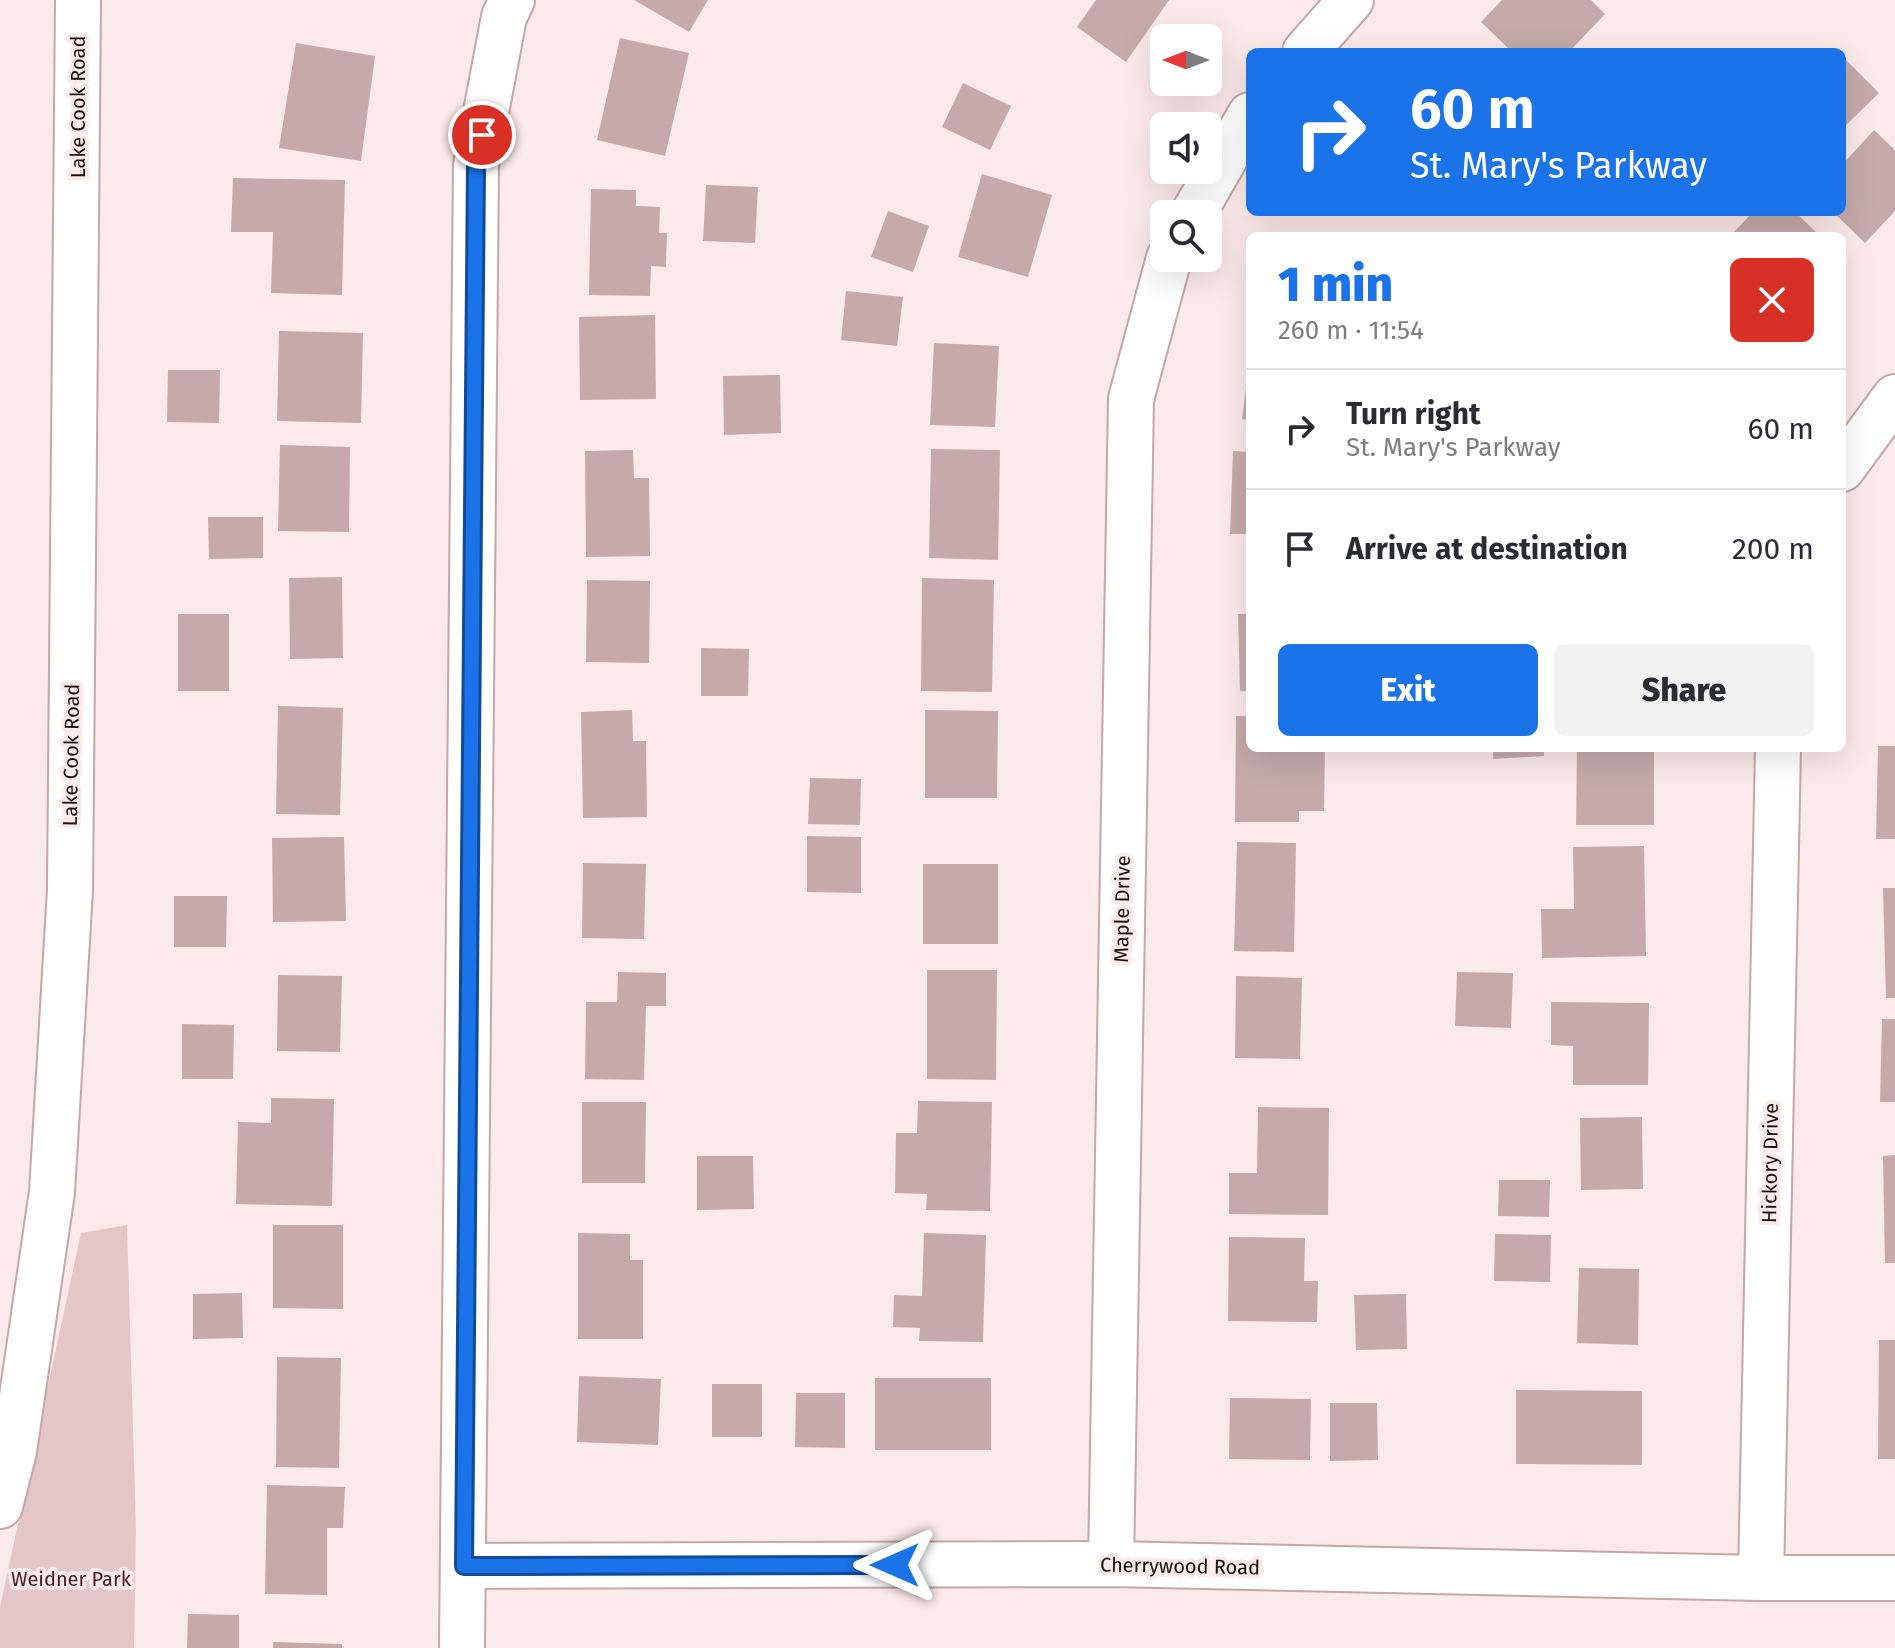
<!DOCTYPE html>
<meta charset="utf-8">
<style>
body{margin:0;font-family:"Fira Sans",sans-serif;background:#f2f2f3;color:#2b2b33;height:100vh;display:flex;flex-direction:column;font-size:30px;white-space:nowrap}
*{box-sizing:border-box;margin:0}
p{font-size:26px;color:#7c7c81}
.icon{flex:none;width:44px;height:44px;fill:none;stroke:currentColor;stroke-width:2;stroke-linecap:round;stroke-linejoin:round}
.map{position:relative;flex:1;overflow:hidden}
.panel{position:absolute;left:1246px;top:232px;width:600px;height:520px;display:flex;flex-direction:column;background:#fff;border-radius:12px;box-shadow:0 8px 32px #0002}
.panel>*{flex:none}
.top-card{position:absolute;left:1246px;top:48px;width:600px;height:168px;border-radius:12px;box-shadow:0 8px 32px #0002;background:#1a73e8;color:#fff;overflow:hidden}
.needle{width:52px;rotate:270deg}
.tools{position:absolute;left:1150px;top:24px;display:grid;gap:16px}
.tools a{display:grid;place-items:center;width:72px;height:72px;border-radius:12px;background:#fff;box-shadow:0 8px 32px #0002;font-size:40px}
.pin{position:absolute;display:grid;place-items:center;width:68px;height:68px;color:#fff;margin:-34px;border:4px solid #fff;border-radius:50%;box-shadow:0 2px 8px #0007}
.me{position:absolute;width:88px;margin:-44px;rotate:270deg;stroke-linejoin:round;filter:drop-shadow(0 0 6px #0008)}
.turn{display:flex;align-items:center;gap:28px;height:168px;padding:0 32px;font-size:36px}
.turn .icon{width:104px;height:104px;stroke-width:2.5}
.turn b{display:block;font-size:56px;line-height:68px}
.round{display:grid;place-items:center;flex:none;width:84px;height:84px;border-radius:12px;background:#f2f2f3}
.summary{display:flex;align-items:center;justify-content:space-between;height:136px;padding:0 32px}
h1{font-size:48px;font-weight:800;line-height:60px;color:#1a73e8}
.primary-button{display:flex;gap:16px;margin-top:auto;padding:16px 32px}
.primary-button a{flex:1;height:92px;border-radius:12px;background:#1a73e8;color:#fff;font-size:32px;font-weight:800;line-height:92px;text-align:center}
.primary-button a+a{background:#f2f2f3;color:#2b2b33}
ul{padding:0;list-style:none}
li{display:flex;align-items:center;gap:24px;height:120px;padding:0 32px;border-top:2px solid #e1e1e2}
li div{flex:1}
li b{display:block;font-size:30px}
li em{font-style:normal}
.map>svg:first-child{display:block}
</style>
<div class="map">
<svg width="1895" height="1648" viewBox="0 0 1895 1648">
<rect width="100%" height="100%" fill="#fce9e9"/>
<!-- green -->
<polygon fill="#e5c6c6" points="127,1225 136,1530 134,1648 0,1648 0,1607 81,1233"/>
<!-- building -->
<g fill="#c6aaaa">
<polygon points="634,0 708,0 689,32"/>
<polygon points="1096,0 1169,0 1126,62 1077,27"/>
<polygon points="1502,0 1591,0 1605,14 1569,52 1512,52 1481,22"/>
<polygon points="620,38 689,53 665,156 597,140"/>
<polygon points="296,43 375,56 361,161 279,148"/>
<polygon points="1842,56 1879,93 1842,129"/>
<polygon points="963,83 1011,106 990,150 942,127"/>
<polygon points="1874,130 1895,150 1895,211 1865,243 1833,212 1842,212 1842,165"/>
<polygon points="982,174 1052,195 1028,277 958,257"/>
<polygon points="233,178 345,180 342,295 271,293 273,232 231,232"/>
<polygon points="706,185 758,187 755,243 703,241"/>
<polygon points="591,189 636,190 636,206 660,207 659,233 667,233 666,267 651,266 650,296 589,295"/>
<polygon points="888,211 929,226 913,272 871,257"/>
<polygon points="1753,212 1795,212 1817,233 1814,236 1730,236"/>
<polygon points="846,291 903,297 897,346 841,340"/>
<polygon points="655,315 656,399 580,400 579,317"/>
<polygon points="279,331 363,333 361,423 277,421"/>
<polygon points="934,343 999,346 995,427 930,425"/>
<polygon points="168,370 220,370 219,423 167,422"/>
<polygon points="1248,373 1250,373 1250,420 1242,419"/>
<polygon points="780,375 781,433 724,435 723,376"/>
<polygon points="280,445 350,447 349,532 278,531"/>
<polygon points="931,449 1000,450 998,560 929,558"/>
<polygon points="633,450 634,478 649,478 650,556 586,557 585,451"/>
<polygon points="1233,451 1250,452 1250,534 1230,534"/>
<polygon points="208,517 263,517 263,558 209,559"/>
<polygon points="342,577 343,658 290,659 289,578"/>
<polygon points="922,578 994,580 992,692 921,691"/>
<polygon points="587,580 650,581 649,663 586,662"/>
<rect x="178" y="614" width="51" height="77"/>
<polygon points="1238,614 1250,614 1250,691 1240,691"/>
<polygon points="701,648 749,649 748,696 701,696"/>
<polygon points="278,706 343,708 340,815 276,814"/>
<polygon points="632,710 633,741 646,741 647,817 583,818 581,712"/>
<polygon points="925,710 998,711 997,798 925,798"/>
<polygon points="1236,716 1250,716 1250,748 1325,749 1324,811 1299,811 1299,822 1235,822"/>
<polygon points="1878,746 1895,746 1895,839 1876,839"/>
<polygon points="1493,748 1544,748 1544,756 1493,759"/>
<polygon points="1577,748 1654,748 1654,825 1576,825"/>
<polygon points="810,778 861,779 860,825 808,824"/>
<polygon points="807,836 861,837 861,893 807,892"/>
<polygon points="344,837 346,921 273,922 272,838"/>
<polygon points="1237,842 1296,843 1294,952 1234,951"/>
<polygon points="1644,846 1646,956 1542,958 1541,909 1574,909 1573,847"/>
<polygon points="583,863 646,864 644,939 582,938"/>
<rect x="923" y="864" width="75" height="80"/>
<polygon points="1883,888 1895,888 1895,998 1886,998"/>
<polygon points="174,896 227,896 226,947 174,947"/>
<polygon points="927,970 997,970 996,1080 927,1079"/>
<polygon points="618,972 666,973 666,1006 646,1006 644,1080 585,1079 586,1002 617,1002"/>
<polygon points="1457,972 1513,973 1511,1028 1455,1026"/>
<polygon points="278,975 342,976 340,1052 277,1051"/>
<polygon points="1236,976 1302,978 1300,1059 1235,1058"/>
<polygon points="1551,1002 1649,1003 1648,1085 1573,1085 1573,1046 1551,1045"/>
<polygon points="1882,1019 1895,1019 1895,1102 1880,1102"/>
<polygon points="182,1024 234,1025 233,1079 182,1079"/>
<polygon points="271,1098 334,1099 332,1206 236,1204 238,1122 271,1123"/>
<polygon points="918,1101 992,1102 990,1211 926,1210 927,1194 895,1193 896,1133 917,1133"/>
<polygon points="582,1102 646,1102 645,1183 582,1183"/>
<polygon points="1258,1107 1329,1108 1328,1215 1229,1214 1229,1173 1257,1173"/>
<polygon points="1642,1117 1643,1189 1581,1190 1580,1118"/>
<polygon points="1895,1155 1895,1263 1885,1263 1883,1156"/>
<polygon points="697,1156 753,1156 754,1209 697,1210"/>
<polygon points="1499,1180 1550,1180 1549,1217 1498,1216"/>
<polygon points="273,1225 343,1225 343,1309 273,1308"/>
<polygon points="578,1233 630,1234 630,1260 643,1260 643,1339 578,1339"/>
<polygon points="924,1233 986,1235 983,1342 919,1341 920,1328 893,1327 894,1295 922,1296"/>
<polygon points="1495,1234 1551,1235 1550,1282 1494,1281"/>
<polygon points="1229,1237 1305,1238 1304,1281 1318,1281 1317,1322 1228,1321"/>
<polygon points="1579,1268 1639,1269 1638,1345 1577,1343"/>
<polygon points="242,1293 243,1338 193,1339 193,1294"/>
<polygon points="1406,1294 1407,1349 1356,1350 1354,1295"/>
<polygon points="1879,1340 1895,1340 1895,1459 1878,1459"/>
<polygon points="277,1357 341,1358 339,1468 276,1467"/>
<polygon points="579,1376 661,1379 658,1445 577,1442"/>
<rect x="875" y="1378" width="116" height="72"/>
<rect x="712" y="1384" width="50" height="53"/>
<polygon points="1516,1390 1642,1391 1642,1465 1516,1464"/>
<polygon points="796,1393 845,1393 845,1448 795,1447"/>
<polygon points="1230,1398 1311,1399 1310,1460 1229,1459"/>
<polygon points="1330,1403 1377,1403 1378,1460 1330,1461"/>
<polygon points="267,1485 345,1487 343,1528 327,1528 327,1595 265,1594"/>
<polygon points="188,1614 239,1615 239,1648 187,1648"/>
<polygon points="273,1642 342,1644 342,1648 273,1648"/>
</g>
<g fill="none" stroke-linecap="round" stroke-linejoin="round">
<!-- street casing -->
<g stroke="#c4a7a8" stroke-width="48">
<g id="street">
<polyline points="1305,52 1351,0"/>
<polyline points="1193,214 1250,115"/>
<polyline points="1842,469 1895,397"/>
<polyline points="1111,1564 1131,399 1169,258"/>
<polyline points="464,1566 1111,1564 1761,1578 1895,1578"/>
<polyline points="1761,1578 1778,748"/>
<polyline points="462,1648 476,165 504,17 512,0"/>
</g>
</g>
<!-- primary casing -->
<g stroke="#c4a7a8" stroke-width="48">
<polyline id="primary" points="0,1506 14,1451 52,1192 70,890 78,0"/>
</g>
<!-- street -->
<use href="#street" stroke="#fff" stroke-width="44"/>
<!-- primary -->
<use href="#primary" stroke="#fff" stroke-width="44"/>
</g>
<g fill="none" stroke-linecap="round" stroke-linejoin="round">
<!-- route casing -->
<g stroke="#114b97" stroke-width="20">
<polyline id="route" points="482,135 476,165 464,1566 895,1565"/>
</g>
<!-- route -->
<use href="#route" stroke="#1a73e8" stroke-width="14"/>
</g>
<g text-anchor="middle" stroke-width="8" stroke-linejoin="round" paint-order="stroke">
<!-- street labels -->
<g font-size="20" fill="#170d0e" stroke="#fce9e9">
<text transform="translate(78 107) rotate(-90)" y="7">Lake Cook Road</text>
<text transform="translate(71 755) rotate(-89)" y="7">Lake Cook Road</text>
<text transform="translate(1122 909) rotate(-89)" y="7">Maple Drive</text>
<text transform="translate(1770 1163) rotate(-89)" y="7">Hickory Drive</text>
<text transform="translate(1180 1566) rotate(1)" y="7">Cherrywood Road</text>
</g>
<!-- park labels -->
<g font-size="20" fill="#48181d" stroke="#fce9e9">
<text x="71" y="1586">Weidner Park</text>
</g>
</g>
</svg>
<div class="tools">
<a><svg class="needle" viewBox="-14 -14 28 28"><path d="M0-13l5 13h-10z" fill="#e53935"/><path d="M0 13l5-13h-10z" fill="#7c7c81"/></svg></a>
<a><svg class="icon" aria-label="sound" viewBox="0 0 24 24"><path d="M4 9h4l5-4v14l-5-4H4zM17 9q2 3 0 6"/></svg></a>
<a><svg class="icon" aria-label="search" viewBox="0 0 24 24"><circle cx="10" cy="10" r="6"/><path d="M15 15l6 6"/></svg></a>
</div>
<div class="pin" style="left:482px;top:135px;background:#d93025"><svg class="icon" aria-label="arrive" viewBox="0 0 24 24"><path d="M6 21V4h12l-3 4 3 4H6"/></svg></div>
<svg class="me" style="left:895px;top:1565px" viewBox="-20 -20 40 40"><path d="M0-17L14 15 0 8-14 15z" fill="#1a73e8" stroke="#fff" stroke-width="4"/></svg>
<div class="top-card">
<div class="turn"><svg class="icon" aria-label="right" viewBox="0 0 24 24"><path d="M7 20v-9h11M14 6l5 5-5 5"/></svg><div><b>60 m</b>St. Mary's Parkway</div></div>
</div>
<section class="panel">
<div class="summary"><div><h1>1 min</h1><p>260 m · 11:54</p></div><a class="round" style="background:#d93025;color:#fff"><svg class="icon" aria-label="close" viewBox="0 0 24 24"><path d="M6 6l12 12M18 6L6 18"/></svg></a></div>
<ul>
<li><svg class="icon" aria-label="right" viewBox="0 0 24 24"><path d="M7 20v-9h11M14 6l5 5-5 5"/></svg><div><b>Turn right</b><p>St. Mary's Parkway</p></div><em>60 m</em></li>
<li><svg class="icon" aria-label="arrive" viewBox="0 0 24 24"><path d="M6 21V4h12l-3 4 3 4H6"/></svg><div><b>Arrive at destination</b></div><em>200 m</em></li>
</ul>
<div class="primary-button"><a>Exit</a><a>Share</a></div>
</section>
</div>
